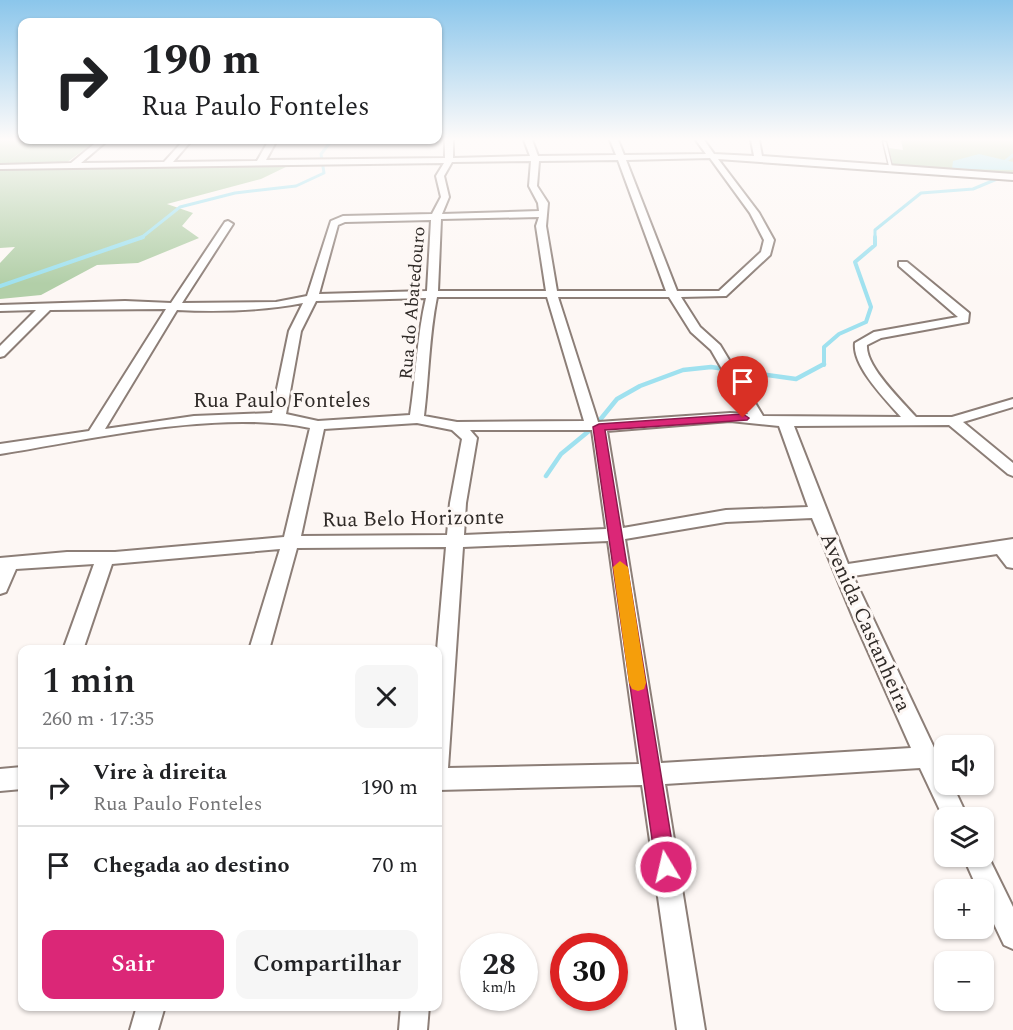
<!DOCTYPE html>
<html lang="pt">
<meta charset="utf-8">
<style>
body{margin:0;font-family:Spectral,serif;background:#f6f6f6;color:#202124;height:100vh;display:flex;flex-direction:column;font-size:22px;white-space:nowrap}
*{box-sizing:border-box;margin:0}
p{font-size:20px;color:#757577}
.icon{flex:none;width:33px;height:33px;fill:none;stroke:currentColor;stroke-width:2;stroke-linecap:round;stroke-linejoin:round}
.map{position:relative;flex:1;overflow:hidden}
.panel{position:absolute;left:18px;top:645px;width:424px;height:366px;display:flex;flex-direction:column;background:#fff;border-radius:12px;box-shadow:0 2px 4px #0004}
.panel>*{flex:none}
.top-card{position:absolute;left:18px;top:18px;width:424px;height:126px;border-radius:12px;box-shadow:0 2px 4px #0004;background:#fff;color:#202124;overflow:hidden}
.buttons{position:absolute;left:934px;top:735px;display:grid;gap:12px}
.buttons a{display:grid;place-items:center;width:60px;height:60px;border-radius:12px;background:#fff;box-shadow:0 2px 4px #0004;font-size:30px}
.speed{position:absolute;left:460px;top:933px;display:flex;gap:12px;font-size:30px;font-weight:700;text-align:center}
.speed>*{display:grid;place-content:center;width:78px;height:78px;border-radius:50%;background:#fff;box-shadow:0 2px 4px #0004;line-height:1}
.speed small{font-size:15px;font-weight:400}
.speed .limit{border:9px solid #d22;background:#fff;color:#111}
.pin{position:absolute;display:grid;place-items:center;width:51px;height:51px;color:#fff;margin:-62px -26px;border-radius:50% 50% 50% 0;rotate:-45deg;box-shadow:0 0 6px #0007}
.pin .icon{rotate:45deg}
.me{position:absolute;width:66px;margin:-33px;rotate:351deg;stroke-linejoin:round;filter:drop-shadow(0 0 4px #0008)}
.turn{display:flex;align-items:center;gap:21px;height:126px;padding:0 24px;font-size:27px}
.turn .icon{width:78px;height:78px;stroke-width:2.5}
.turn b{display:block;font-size:42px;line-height:51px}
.round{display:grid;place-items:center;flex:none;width:63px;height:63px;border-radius:12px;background:#f6f6f6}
.overview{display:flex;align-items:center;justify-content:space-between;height:102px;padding:0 24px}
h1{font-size:36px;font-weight:600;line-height:45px}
.primary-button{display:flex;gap:12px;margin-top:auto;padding:12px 24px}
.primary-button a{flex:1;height:69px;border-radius:12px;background:#db2777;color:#fff;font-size:24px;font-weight:600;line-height:69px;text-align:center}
.primary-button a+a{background:#f6f6f6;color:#202124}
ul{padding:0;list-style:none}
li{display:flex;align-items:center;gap:18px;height:78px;padding:0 24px;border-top:2px solid #e0e0e0}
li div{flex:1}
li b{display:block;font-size:22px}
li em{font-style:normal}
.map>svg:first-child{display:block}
</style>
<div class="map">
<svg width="1013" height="1030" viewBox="0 0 1013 1030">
<rect width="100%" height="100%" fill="#fdf7f4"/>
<!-- green -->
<g fill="#b2cfa8">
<polygon points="0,140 97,140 58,169 290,165 261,179 167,204 193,213 182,226 199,238 138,263 97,265 41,295 0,299 0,263 15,247 0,248"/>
<polygon points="901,140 1013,140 1013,175 893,165 889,148 903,150"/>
</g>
<!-- water -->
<polygon fill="#9fe1ef" points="979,154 1013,162 1013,170 952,169 953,161"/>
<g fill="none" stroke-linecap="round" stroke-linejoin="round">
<!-- stream-far2 -->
<g stroke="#9fe1ef" stroke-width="3">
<polyline points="1002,164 1013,155"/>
<polyline points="141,238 180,207 235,193 296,186 324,173 321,154 332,140"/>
<polyline points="875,238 875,230 921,193 973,189 997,179 997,176"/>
</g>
<!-- stream-far1 -->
<g stroke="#9fe1ef" stroke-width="4">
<polyline points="0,286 143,237"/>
<polyline points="824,365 824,347 839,334 866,322 871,307 855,262 875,245 875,237"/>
</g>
<!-- stream -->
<polyline stroke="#9fe1ef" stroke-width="4.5" points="546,476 561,454 595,426 617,399 640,386 683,370 711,367 796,379 824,364"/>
<!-- lane casing -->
<g stroke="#8c7e77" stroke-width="3">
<polygon id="lane" points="883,141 886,142 892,167 889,166"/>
</g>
<!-- street casing -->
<g stroke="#8c7e77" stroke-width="4">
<g id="street">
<path d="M99,140H108L81,163L164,162L184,140H192L173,162L257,161L269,140H277L266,160L445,158V140H453V158L530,156L524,140H532L538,156L616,155L610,140H618L624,155L706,154L696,140H704L714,154L754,156L751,140H759L762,156L1013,174V180L718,159L759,213L774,240L770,255L726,296L681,297L700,327L720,345L763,416L901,417C886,400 852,366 855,343L874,332L958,317L899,266V262H907L969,313L968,322L881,338L867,345C865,366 902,401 916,417H952L1013,399V407L963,422L1013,463V476L1008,474L949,425L794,426L848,564L1013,539V568L1007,567L997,554L853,576L945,771V784H952L968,818H945V821L920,768L665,784L705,1030H677L642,785L438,790L437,650L446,547L297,548L269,650H249L280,549L112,564L83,650H63L94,564L16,569L6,592L0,594V558L67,552H115L284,537L310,428C217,409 94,439 0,454V444L89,431L166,309L50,310L4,356L0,357V346L36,310L0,311V305L125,301L171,303L225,222L228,221L233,224L182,303L276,302L307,296L331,221L343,216L432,214L441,197L436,176L444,163L0,169V165L71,163ZM710,158L750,213L764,240L761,252L719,291H677L626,160ZM618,160L666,291H557L546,226L548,203L537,186L539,161ZM531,161L529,186L538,203L539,211L442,214L449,197L444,176L452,162ZM539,217L536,226L546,291H438L441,219ZM431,220L427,291L319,294L338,225L345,222ZM437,297H547L584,421L457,422L424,416C429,376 429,336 437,297ZM558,297H669L691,332L711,350L748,414L730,413L598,422ZM426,298C417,336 416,376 410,415L318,421L286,414L301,331L316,301ZM303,303L289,331L272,413L194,416L105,429L177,310C219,312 261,311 303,303ZM730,421L779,426L808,507L726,510L623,528L607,431ZM417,423L452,430L462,439L450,503L447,535L301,536L324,429ZM470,430H592L606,529L464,535L466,503L477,438ZM812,518L855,622L911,748L661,763L625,539L726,522ZM608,541L639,764L448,768L463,547Z"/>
<polygon points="22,767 22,789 0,791 0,769"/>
<polygon points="984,848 1013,907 1013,949 1004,945 984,903 984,890 978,890 963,856 984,856"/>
<polygon points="137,1006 165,1006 158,1030 130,1030"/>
<polygon points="401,1006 429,1006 427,1030 399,1030"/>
</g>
</g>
<!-- lane -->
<use href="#lane" fill="#fff" fill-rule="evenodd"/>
<!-- street -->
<use href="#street" fill="#fff" fill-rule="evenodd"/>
</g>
<!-- sky -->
<linearGradient id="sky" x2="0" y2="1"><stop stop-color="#8bc6eb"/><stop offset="0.49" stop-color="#fefbfa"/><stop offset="1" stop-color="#fefbfa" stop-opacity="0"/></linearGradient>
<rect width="1013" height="284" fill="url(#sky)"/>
<!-- route -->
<polygon fill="#db2777" stroke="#8e194d" stroke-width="1.5" points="743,414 749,418 747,420 605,430 676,867 673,874 666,877 659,874 656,867 593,427 599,424"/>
<!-- slow -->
<polygon fill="#f59e0b" points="620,561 628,567 646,683 644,689 638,691 632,689 629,683 613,567"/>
<g text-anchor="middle" stroke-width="6" stroke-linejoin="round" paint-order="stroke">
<!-- far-street labels -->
<g font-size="18" fill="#2f2a27" stroke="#fdf7f4">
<text transform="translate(412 303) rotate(-85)" y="6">Rua do Abatedouro</text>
</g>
<!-- street labels -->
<g font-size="21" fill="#2f2a27" stroke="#fdf7f4">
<text x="282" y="407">Rua Paulo Fonteles</text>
<text transform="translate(413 518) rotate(-1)" y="7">Rua Belo Horizonte</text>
<text transform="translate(866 622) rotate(66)" y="7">Avenida Castanheira</text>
</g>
</g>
</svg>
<div class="buttons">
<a><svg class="icon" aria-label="sound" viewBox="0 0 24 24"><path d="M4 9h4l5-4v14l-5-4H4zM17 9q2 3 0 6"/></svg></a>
<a><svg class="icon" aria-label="layers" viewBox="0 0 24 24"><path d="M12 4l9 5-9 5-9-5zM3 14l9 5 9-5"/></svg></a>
<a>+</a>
<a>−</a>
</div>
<div class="speed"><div>28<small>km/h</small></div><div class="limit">30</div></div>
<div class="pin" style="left:743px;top:418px;background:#d93025"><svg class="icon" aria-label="arrive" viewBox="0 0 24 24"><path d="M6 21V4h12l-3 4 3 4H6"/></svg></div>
<svg class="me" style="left:666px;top:867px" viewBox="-20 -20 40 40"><circle r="17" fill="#db2777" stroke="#fff" stroke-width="3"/><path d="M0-11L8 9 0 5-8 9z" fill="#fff"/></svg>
<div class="top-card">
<div class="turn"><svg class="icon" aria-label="right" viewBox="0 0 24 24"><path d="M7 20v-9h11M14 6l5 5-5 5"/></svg><div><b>190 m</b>Rua Paulo Fonteles</div></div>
</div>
<section class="panel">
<div class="overview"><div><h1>1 min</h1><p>260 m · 17:35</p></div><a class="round"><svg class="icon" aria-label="close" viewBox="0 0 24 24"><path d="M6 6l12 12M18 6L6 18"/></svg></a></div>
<ul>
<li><svg class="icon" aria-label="right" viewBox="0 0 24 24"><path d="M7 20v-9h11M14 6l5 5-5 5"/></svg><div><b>Vire à direita</b><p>Rua Paulo Fonteles</p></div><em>190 m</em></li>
<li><svg class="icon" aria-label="arrive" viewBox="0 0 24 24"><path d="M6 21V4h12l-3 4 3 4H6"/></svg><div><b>Chegada ao destino</b></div><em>70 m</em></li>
</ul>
<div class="primary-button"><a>Sair</a><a>Compartilhar</a></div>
</section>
</div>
